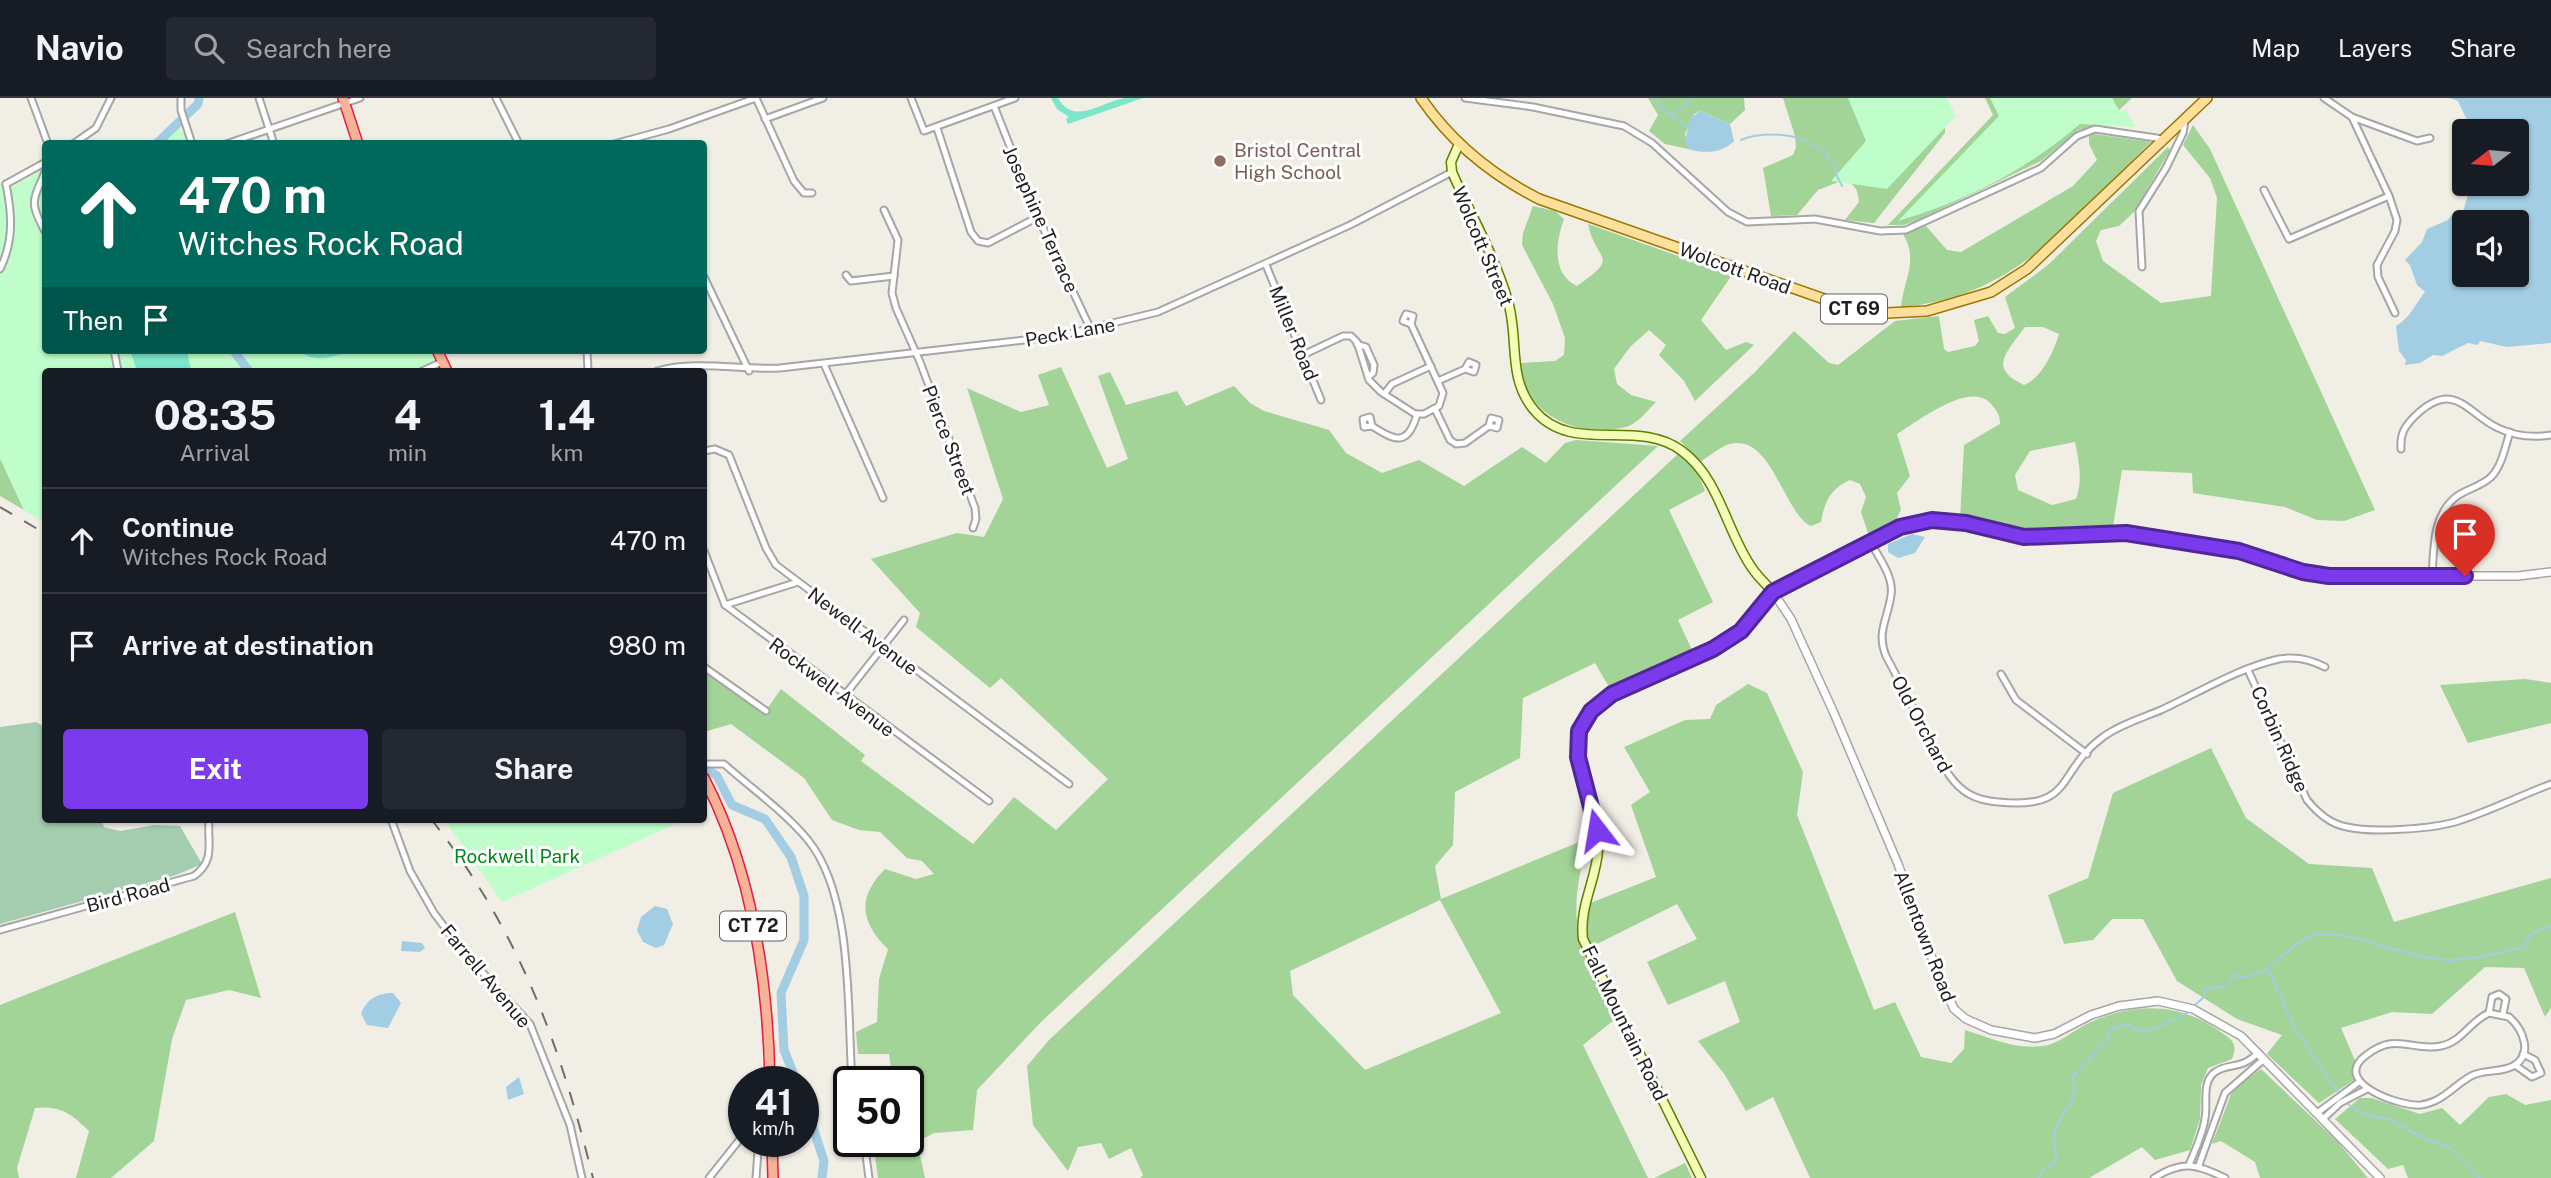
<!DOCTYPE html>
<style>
body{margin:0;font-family:"Public Sans",sans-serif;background:#242831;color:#f1f3f6;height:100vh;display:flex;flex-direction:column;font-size:26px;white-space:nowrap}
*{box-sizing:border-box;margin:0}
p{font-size:23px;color:#9ea1a6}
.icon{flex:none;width:38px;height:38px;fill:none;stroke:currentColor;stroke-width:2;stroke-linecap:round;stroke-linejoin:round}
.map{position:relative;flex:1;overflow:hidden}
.panel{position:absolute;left:42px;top:270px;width:665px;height:455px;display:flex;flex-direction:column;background:#171b24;border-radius:7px;box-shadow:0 2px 5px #0004}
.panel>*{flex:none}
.banner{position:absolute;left:42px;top:42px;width:665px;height:214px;border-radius:7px;box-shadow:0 2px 5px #0004;background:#00695c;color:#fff;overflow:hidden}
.needle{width:46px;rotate:254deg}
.controls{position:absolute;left:2452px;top:21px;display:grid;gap:14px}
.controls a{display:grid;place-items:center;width:77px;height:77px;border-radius:7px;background:#171b24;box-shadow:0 2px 5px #0004;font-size:35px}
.speed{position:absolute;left:728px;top:968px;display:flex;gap:14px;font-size:35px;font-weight:700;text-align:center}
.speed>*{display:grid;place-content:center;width:91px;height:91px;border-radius:50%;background:#171b24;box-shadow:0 2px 5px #0004;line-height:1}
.speed small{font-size:18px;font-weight:400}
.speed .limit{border:4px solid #111;border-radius:10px;background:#fff;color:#111}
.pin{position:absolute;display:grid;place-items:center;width:60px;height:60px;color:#fff;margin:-72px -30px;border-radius:50% 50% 50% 0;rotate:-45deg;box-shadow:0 0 7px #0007}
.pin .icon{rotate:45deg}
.me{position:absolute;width:77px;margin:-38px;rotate:346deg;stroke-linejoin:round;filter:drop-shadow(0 0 5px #0008)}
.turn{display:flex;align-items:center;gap:24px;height:147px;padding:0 21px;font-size:32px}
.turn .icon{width:91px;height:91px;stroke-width:2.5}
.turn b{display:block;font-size:49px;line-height:60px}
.then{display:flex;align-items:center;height:66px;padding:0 21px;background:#0003;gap:14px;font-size:26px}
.eta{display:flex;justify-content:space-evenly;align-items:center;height:119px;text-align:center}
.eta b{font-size:42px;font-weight:700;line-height:49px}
.cta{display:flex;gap:14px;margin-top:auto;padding:14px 21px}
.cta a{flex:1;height:80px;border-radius:7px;background:#7c3aed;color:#fff;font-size:28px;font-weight:700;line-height:80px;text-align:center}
.cta a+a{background:#242831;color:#f1f3f6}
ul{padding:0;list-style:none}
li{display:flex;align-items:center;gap:21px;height:105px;padding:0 21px;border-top:2px solid #363941}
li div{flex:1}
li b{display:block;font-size:26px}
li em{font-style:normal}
header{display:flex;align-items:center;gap:42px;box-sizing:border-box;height:98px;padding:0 35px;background:#171b24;border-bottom:2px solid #363941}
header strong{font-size:33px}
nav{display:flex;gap:38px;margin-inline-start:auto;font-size:24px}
.search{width:490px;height:63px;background:#242831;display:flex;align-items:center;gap:18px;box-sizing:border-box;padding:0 24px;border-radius:7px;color:#9ea1a6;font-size:26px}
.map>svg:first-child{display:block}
</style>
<header>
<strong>Navio</strong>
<div class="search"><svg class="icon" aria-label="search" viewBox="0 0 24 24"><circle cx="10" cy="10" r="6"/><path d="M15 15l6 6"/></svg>Search here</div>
<nav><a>Map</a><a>Layers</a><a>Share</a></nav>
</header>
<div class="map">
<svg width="2551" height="1080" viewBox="0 0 2551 1080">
<rect width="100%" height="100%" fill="#f1eee5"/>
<!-- forest -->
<g fill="#a2d397" fill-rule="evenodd">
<polygon points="1648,0 1744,0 1745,12 1730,26 1701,13 1694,16 1685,36 1688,51 1665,46 1649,33 1658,17"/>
<path d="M1783,0H1945V35L1874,125L1845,122L1859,104C1858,92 1856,87 1844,82L1818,92L1797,117L1771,118L1763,70L1793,57L1796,49L1795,38Z"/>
<polygon points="1985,0 2132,0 2104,26 2078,32 2041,63 1920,121 1904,127 1888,127 1993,17"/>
<path d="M2193,27L2210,51L2375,412L2344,423L2317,422L2285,409L2193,395L2192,375L2122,372L2113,429L2028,435L1960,421L1964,347L2000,326C2000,317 1997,313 1991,306C1970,282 1919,323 1897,336L1910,378L1897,395L1901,412L1894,425L1869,438L1861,414L1866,399L1860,386L1850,382C1830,391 1825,403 1821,424L1811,428C1783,415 1772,335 1730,346C1721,348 1710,358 1701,363L1680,343L1754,275L1794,233L1829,265L1838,267L1895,223L1939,218L1944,251L1948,254L1975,248L1979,243L1974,222L1988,218L1998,235L2005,236L2015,230L2005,199L2048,167L2168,49L2170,52L2134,114L2119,128L2101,132L2096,143L2103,163L2161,205L2211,198L2217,100L2210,80L2183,47ZM2025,229H2043L2059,236C2054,253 2042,280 2024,287C1987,270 2007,254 2025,229ZM2075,344C2079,363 2083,383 2076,401L2052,407L2018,392L2015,377L2030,353Z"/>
<path d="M2094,36L2151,44C2072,121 2018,199 1901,209C1904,180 1919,163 1903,136L1926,128L1947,152L1961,154L2073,88L2097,62L2089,46V38Z"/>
<path d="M1533,108L1555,113L1564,121C1556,143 1551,176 1577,188C1622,157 1596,165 1588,126L1732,177L1701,222L1726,252L1746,244L1754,247L1695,303L1684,283L1659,257L1666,247L1649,232L1630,249L1614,271L1617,286L1631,297L1656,304C1648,312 1637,326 1626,329C1578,340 1524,319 1520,265L1555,263L1564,257L1565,240L1553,206L1522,147L1523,135Z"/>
<path d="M1061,269L1107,370L1128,361L1098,278L1110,274L1126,307L1177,293L1186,308L1234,288L1250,305L1264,313L1329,332L1346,355L1382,375L1419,362L1464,388L1522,349L1546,365L1565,345L1576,342L1658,348L1040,925L977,992L973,1032L934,1035L917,1044L925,1080H878L873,1043H908V984L893,983L889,956H858L856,934L877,924L879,881L888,851C860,824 857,799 885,771L916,781L934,776L922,763L907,760L880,734L859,732L832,722L804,680L731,626L704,634V570L706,566L767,611L781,591L865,657L861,663L973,746L1014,699L1056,732L1108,681L1001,580L990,590L916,529L920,515L871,461L957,435L984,439L1003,401L967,290L1021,314L1049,307L1038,277Z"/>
<path d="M1678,356L1698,375L1705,393L1669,412L1713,504L1678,522L1693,554L1609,589L1595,565L1523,600L1520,660L1455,694L1453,747L1435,768L1441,801L1589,740C1564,825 1578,846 1614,922L1583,947L1648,1080H1140L1143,1077L1131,1050L1109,1061L1101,1045L1078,1049L1068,1073L1033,1027L1027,968L1049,942ZM1440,802L1501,915L1365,972L1293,897L1290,873Z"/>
<polygon points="0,360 24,412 0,398"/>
<polygon points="2525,581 2551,585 2551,625 2468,645 2440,587"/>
<path d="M1748,586L1767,595L1803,674L1797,717L1874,912L1895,904L1921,959L1951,965L1964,951L1965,932C1991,940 2015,952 2043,948C2060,946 2076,930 2091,924C2135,904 2179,905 2218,932C2231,941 2239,945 2232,961L2208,970L2201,987L2200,1021L2190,1052L2155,1062L2142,1049L2089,1080H1810L1773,999L1746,1013L1725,977L1698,943L1740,924L1725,883L1668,907L1647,864L1697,841L1677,806L1591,849L1584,823L1588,806L1656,779L1631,707L1650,694L1624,649L1685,622L1710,621L1716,607Z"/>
<polygon points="2211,650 2246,720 2309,766 2372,770 2394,824 2551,780 2551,910 2545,919 2524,870 2485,869 2432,916 2392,914 2341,930 2356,965 2354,982 2319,1005 2267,956 2282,937 2237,921 2177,883 2143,821 2112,821 2093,842 2064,846 2048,797 2088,780 2113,695"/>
<path d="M235,814L261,900L229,892L186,902L172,941L154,1043L111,1080H76L89,1033C72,1016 60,1007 35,1010L17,1070L19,1080H0V907Z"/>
<polygon points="2261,971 2338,1044 2368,1080 2260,1080 2255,1064 2221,1043 2212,1046 2233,991"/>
<polygon points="2506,996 2525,1007 2551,1002 2551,1080 2408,1080 2403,1067 2388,1071 2335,1021 2360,1000 2371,1000 2420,1016 2442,1010 2460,1027 2489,999"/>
<polygon points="1685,1065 1692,1080 1654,1080"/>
</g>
<!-- cemetery -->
<polygon fill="#a4ccae" points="36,624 45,629 46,721 101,721 104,729 120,733 155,727 180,728 202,766 176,777 0,826 0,629"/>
<!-- park -->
<g fill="#bffecb">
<polygon points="1848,0 1947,0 1956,18 1887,91 1831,83 1866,43"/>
<path d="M1990,0H2112L2120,14L2126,12L2135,29L2080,26C2028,71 1964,104 1898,123L1999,18Z"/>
<polygon points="180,30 187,45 160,45 165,37"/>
<polygon points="45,70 46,252 434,252 443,273 46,273 45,425 24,412 0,360 0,85 11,90"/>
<polygon points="444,721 687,721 502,804"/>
</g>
<!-- pitch -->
<g fill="#7de6c8">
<path d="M1051,0H1058C1074,29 1102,3 1125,0C1131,0 1137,0 1143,0L1068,26L1066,21L1069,19L1057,11Z"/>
<polygon points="130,252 187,252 191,273 137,273"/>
<path d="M298,252H354C335,258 315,267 298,252Z"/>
</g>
<!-- water -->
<g fill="#a2cde2" fill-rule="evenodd">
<path d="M2450,0H2551V245L2507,249L2480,243L2478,247L2468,245L2442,258L2433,257L2420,265L2405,267L2406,262L2399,253L2396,228C2410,220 2416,205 2425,194L2417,187L2410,167L2405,162L2422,144L2427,131L2448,122L2455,113L2463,114L2471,86H2516V33H2472L2458,3ZM2516,124V177H2464V124Z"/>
<path d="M1701,13L1730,26L1734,43C1723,55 1704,56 1688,51L1685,44L1690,20Z"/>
<polygon points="1912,436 1925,439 1915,455 1898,460 1888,454 1888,446"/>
<polygon points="655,808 667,811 673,826 664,847 656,850 643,844 637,832 641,819"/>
<polygon points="402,843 422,845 425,850 420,854 401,853"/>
<path d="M393,895L401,905L388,930L367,927L361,916C366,901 378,895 393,895Z"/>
<polygon points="519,979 524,996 508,1002 506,989"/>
</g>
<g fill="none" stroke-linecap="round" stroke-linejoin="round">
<!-- stream -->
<g stroke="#a2cde2" stroke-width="2">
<polyline points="1657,0 1662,11 1689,30"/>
<polyline points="1672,17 1693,0"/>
<path d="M1741,42C1757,35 1791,34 1807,44C1815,48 1816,51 1826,53L1827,60L1837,67L1836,76L1842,88"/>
<polyline points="2269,872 2295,930 2337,993"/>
<path d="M2196,906L2204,899L2205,891L2227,888L2235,877C2271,888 2288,836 2323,836C2364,837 2409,861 2450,862C2474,862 2500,854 2524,849L2531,836L2551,828"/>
<polyline points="2348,1006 2360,1015 2390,1022 2427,1042 2449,1049 2480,1080"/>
<path d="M2039,1080L2043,1071L2055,1066C2059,1056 2052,1045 2055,1034C2061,1009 2079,1009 2073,979L2108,941L2111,931L2128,926C2145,944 2169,921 2187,915"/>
</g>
<!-- river -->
<g stroke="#a2cde2" stroke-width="9">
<polyline points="156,46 198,6 199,0"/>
<polyline points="233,252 249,273"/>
<polyline points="704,669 717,678 732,707 765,721 791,759 804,798 804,842 781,895 784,952 797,984"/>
<polyline points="803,999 824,1063 822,1080"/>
</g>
<!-- minor casing -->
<g stroke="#a6a6a6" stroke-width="9">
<g id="minor">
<polyline points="31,0 48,46"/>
<polyline points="181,0 181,12 192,46"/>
<polyline points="259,0 274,46"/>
<polyline points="496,0 519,46"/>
<polyline points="756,0 794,83 804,95 812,95"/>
<polyline points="911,0 924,33 1015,0"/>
<polyline points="1465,0 1533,9 1624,28 1652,45 1728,114 1747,124 1815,121 1880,133 1906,132 2041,70 2077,38 2095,31 2163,41"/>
<polyline points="2324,0 2352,19 2389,98 2397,122 2395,133 2377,167 2378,179 2395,215"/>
<polyline points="994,8 1038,119 1091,232"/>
<polyline points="2352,19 2417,43 2430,40"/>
<polyline points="765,21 823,0"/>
<polyline points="937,30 971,134 978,143 988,145 1038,119"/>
<polyline points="73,46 96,30 111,0"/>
<polyline points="226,46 360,0"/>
<polyline points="614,46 669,31 756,0"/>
<path d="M46,72C33,103 28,103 46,135"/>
<polyline points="6,86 46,64"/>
<polyline points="2264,92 2289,141 2389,98"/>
<polyline points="884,112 898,142 892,195 896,210 920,264 975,410 976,421 973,430"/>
<polyline points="1266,167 1321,302"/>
<polyline points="2142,169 2139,113 2166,70 2183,35 2185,22"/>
<path d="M0,171C14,143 12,116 6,86"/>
<polyline points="846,177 851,183 894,178"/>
<polyline points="704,179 749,273"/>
<polyline points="1357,246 1366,249 1374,267 1373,275 1368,279"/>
<polyline points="114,252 118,273"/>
<polyline points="587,252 588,273"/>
<polyline points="1303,257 1343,238 1351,238 1357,244 1369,282 1381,294 1415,316 1424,316 1439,308 1443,295 1411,226 1413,218 1406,216 1403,223 1411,226"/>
<polyline points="824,266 883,400"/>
<polyline points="422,273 442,264"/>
<path d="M657,273C695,262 740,272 780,270L1059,238L1158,214L1350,127L1452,74"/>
<polyline points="1438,283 1465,271 1474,274 1476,267 1469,264 1465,271"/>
<polyline points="1384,296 1392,286 1431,268"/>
<polyline points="1435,311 1450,342 1456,346 1465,345 1489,328 1497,330 1499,322 1491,320 1489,328"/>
<path d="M1372,328L1364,329L1363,321L1370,319L1372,328C1395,343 1408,349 1417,316"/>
<path d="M2401,351C2400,336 2404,329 2415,318C2455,280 2467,316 2498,330C2515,338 2533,340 2551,337"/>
<polyline points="704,353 715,351 729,357 766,450 776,467 1069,686"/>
<path d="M1871,445C1879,460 1894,479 1891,497C1888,521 1876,534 1886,558L1949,677C1962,695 1975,702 1998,704C2076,712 2055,674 2103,639C2119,627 2142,620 2161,612C2198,595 2238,570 2279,561C2295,558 2310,561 2325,569"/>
<polyline points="704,453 725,507 989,703"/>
<path d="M2432,479C2434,450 2432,417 2457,398C2467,391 2482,388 2491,379C2502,368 2505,349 2510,334"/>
<polyline points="725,507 798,484"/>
<polyline points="704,569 766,613"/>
<path d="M2248,572L2307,702C2318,715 2330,726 2347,729C2372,735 2430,731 2455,724C2488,714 2519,698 2551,686"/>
<polyline points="2001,576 2016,602 2087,656"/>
<polyline points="844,598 904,522"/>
<path d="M704,666H724C751,690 785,714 808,742C854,799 847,913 852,984"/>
<polyline points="391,721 410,773 434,815 461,851 530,926 570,1027 582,1080"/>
<path d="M0,832L194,778C216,762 207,745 209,721"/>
<path d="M2489,915L2509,919C2523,931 2534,957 2513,968C2501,975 2484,971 2471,978C2453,988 2443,1004 2421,1007C2401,1009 2331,985 2365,958C2397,933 2411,954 2441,948C2462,944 2470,923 2489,915Z"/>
<polyline points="2489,915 2492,899 2499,896 2506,901 2503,916"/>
<polyline points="2515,967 2532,979 2541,975 2535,962 2523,956"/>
<polyline points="2317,1015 2359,984"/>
<polyline points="2323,1021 2340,1005 2367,991"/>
<polyline points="864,1043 869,1080"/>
<path d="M2189,1067C2195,1052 2203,1036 2205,1020C2208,1006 2201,984 2215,974C2230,964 2239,973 2258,955"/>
<polyline points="2199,1067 2225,995 2264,961"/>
<polyline points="709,1080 744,1036"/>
<polyline points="756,1080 758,1053 756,1043"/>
<path d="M2154,1080C2182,1062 2197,1066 2225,1080"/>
</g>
</g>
<!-- tertiary casing -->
<g stroke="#a6a6a6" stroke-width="10">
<polyline id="tertiary" points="2380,1080 2241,938 2193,911 2158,903 2119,908 2091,917 2054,936 2035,940 1991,932 1966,921 1954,911 1936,871 1898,766 1833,613 1791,521 1773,494 1901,429 1932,422 1966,425 2024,439 2095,435 2158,439 2239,453 2303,474 2329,478 2518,478 2551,474"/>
</g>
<!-- secondary casing -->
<g stroke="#627d00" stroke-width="11">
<path id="secondary" d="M1459,46L1451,64L1452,74C1470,115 1494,157 1507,200C1520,239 1506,279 1534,312C1572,358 1637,319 1682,353C1720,381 1726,433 1752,470C1758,479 1766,486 1773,494C1763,507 1752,525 1738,535C1702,560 1586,590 1579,636C1573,676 1600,712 1598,752C1596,783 1579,808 1583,841L1701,1080"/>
</g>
<!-- primary casing -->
<g stroke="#9b7800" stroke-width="12">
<path id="primary" d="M1421,0C1451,44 1492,77 1539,101L1844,208L1887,215L1927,213L1991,194L2027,171L2207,0"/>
</g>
<!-- trunk casing -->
<g stroke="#e91849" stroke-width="12">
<g id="trunk">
<polyline points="343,0 358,46"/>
<polyline points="437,252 447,273"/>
<path d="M704,680C752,772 768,881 770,984"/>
<polyline points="772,1043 773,1080"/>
</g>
</g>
<!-- minor -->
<use href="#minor" stroke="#fff" stroke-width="5"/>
<!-- tertiary -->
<use href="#tertiary" stroke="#fff" stroke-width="7"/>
<!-- secondary -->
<use href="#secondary" stroke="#f3feb6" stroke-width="8"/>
<!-- primary -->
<use href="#primary" stroke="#ffdf9c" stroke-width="9"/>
<!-- trunk -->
<use href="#trunk" stroke="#f6b396" stroke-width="9"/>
<!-- rail -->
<g stroke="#6d6d6d" stroke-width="2" stroke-dasharray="14 14" stroke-linecap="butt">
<polyline points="0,409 46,436"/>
<path d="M431,721C518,831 560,945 593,1080"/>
</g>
</g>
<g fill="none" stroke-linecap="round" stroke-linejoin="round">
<!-- route casing -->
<g stroke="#51269a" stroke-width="18">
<polyline id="route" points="1597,732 1578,659 1579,633 1591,613 1612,596 1713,551 1741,533 1773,494 1900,429 1932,422 1966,425 2024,439 2126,435 2239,453 2303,474 2329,478 2465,478"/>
</g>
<!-- route -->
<use href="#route" stroke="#7c3aed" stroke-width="12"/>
</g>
<!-- markers -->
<circle fill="#8d6e63" stroke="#fff" stroke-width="2.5" cx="1220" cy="63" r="7"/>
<g text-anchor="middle" stroke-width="6" stroke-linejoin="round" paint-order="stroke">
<!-- shield labels -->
<g fill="#fff" stroke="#626262" stroke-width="2">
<rect x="1821" y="196.5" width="66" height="29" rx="5"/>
<rect x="720" y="813.5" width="66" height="29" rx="5"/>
</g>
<g font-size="18" font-weight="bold" fill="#1f1f1f">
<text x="1854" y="217">CT 69</text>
<text x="753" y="834">CT 72</text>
</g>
<!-- education labels -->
<g font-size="19" fill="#785e54" stroke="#fff" text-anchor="start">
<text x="1234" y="59">Bristol Central<tspan x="1234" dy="22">High School</tspan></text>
</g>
<!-- street labels -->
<g font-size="19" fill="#1f1f1f" stroke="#fff">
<text transform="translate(1041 121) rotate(66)" y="7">Josephine Terrace</text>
<text transform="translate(1483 148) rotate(67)" y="7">Wolcott Street</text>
<text transform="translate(1735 170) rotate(20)" y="7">Wolcott Road</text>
<text transform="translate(1070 234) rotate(-10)" y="7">Peck Lane</text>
<text transform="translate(1294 235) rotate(68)" y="7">Miller Road</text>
<text transform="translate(949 342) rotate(69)" y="7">Pierce Street</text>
<text transform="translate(863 533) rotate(37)" y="7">Newell Avenue</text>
<text transform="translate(832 589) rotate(37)" y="7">Rockwell Avenue</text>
<text transform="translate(1922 626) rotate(62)" y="7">Old Orchard</text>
<text transform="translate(2280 641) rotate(66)" y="7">Corbin Ridge</text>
<text transform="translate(128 797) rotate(-15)" y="7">Bird Road</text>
<text transform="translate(1925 838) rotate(69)" y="7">Allentown Road</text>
<text transform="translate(486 878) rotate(50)" y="7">Farrell Avenue</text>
<text transform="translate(1625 925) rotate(64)" y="7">Fall Mountain Road</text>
</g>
<!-- park labels -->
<g font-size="19" fill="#03881c" stroke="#fff">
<text x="517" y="765">Rockwell Park</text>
</g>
</g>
</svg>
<div class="controls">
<a><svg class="needle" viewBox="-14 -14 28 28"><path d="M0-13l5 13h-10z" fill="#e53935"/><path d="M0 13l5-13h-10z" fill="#9ea1a6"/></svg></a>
<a><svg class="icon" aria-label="sound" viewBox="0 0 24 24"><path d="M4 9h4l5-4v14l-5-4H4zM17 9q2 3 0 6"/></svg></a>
</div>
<div class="speed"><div>41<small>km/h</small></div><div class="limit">50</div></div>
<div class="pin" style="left:2465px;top:478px;background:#d93025"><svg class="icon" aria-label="arrive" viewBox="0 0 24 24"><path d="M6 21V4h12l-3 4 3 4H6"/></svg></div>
<svg class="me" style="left:1597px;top:732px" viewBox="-20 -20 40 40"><path d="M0-17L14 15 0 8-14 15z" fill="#7c3aed" stroke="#fff" stroke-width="4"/></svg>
<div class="banner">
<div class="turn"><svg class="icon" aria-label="ahead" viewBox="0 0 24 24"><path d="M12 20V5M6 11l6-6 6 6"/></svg><div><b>470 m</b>Witches Rock Road</div></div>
<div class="then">Then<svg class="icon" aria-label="arrive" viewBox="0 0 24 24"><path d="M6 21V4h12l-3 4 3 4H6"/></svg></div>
</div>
<section class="panel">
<div class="eta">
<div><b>08:35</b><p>Arrival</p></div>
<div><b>4</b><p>min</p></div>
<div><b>1.4</b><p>km</p></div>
</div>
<ul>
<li><svg class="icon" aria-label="ahead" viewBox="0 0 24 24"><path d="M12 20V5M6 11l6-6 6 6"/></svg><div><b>Continue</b><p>Witches Rock Road</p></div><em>470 m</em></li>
<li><svg class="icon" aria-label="arrive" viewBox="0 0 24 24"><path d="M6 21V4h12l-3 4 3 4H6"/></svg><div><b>Arrive at destination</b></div><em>980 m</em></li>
</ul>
<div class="cta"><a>Exit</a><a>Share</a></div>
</section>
</div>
